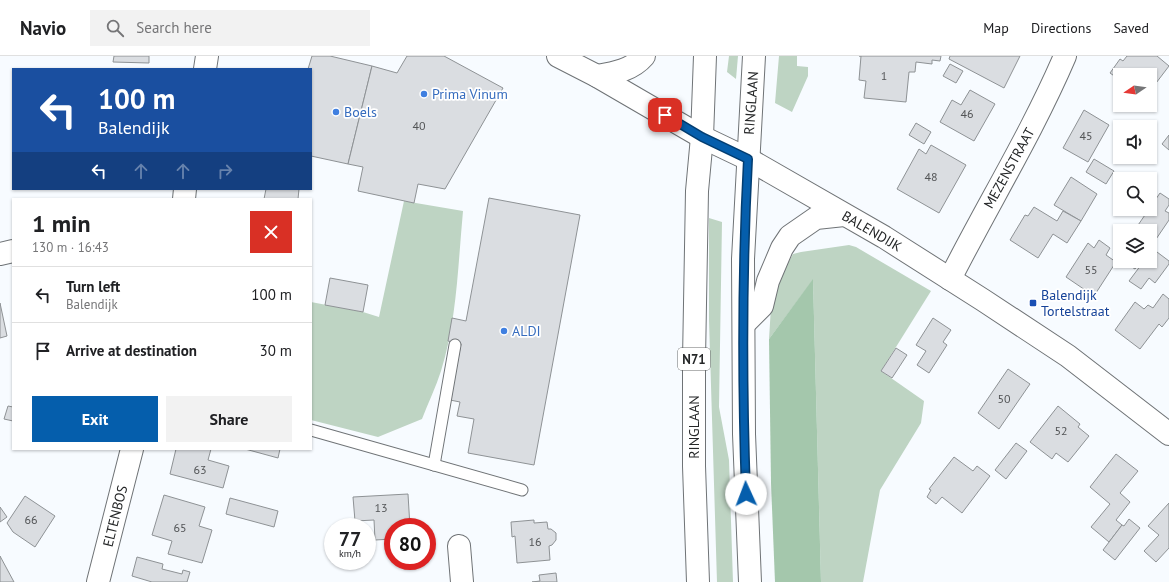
<!DOCTYPE html>
<meta charset="utf-8">
<style>
body{margin:0;font-family:"PT Sans",sans-serif;background:#f2f2f2;color:#202124;height:100vh;display:flex;flex-direction:column;font-size:15px;white-space:nowrap}
*{box-sizing:border-box;margin:0}
p{font-size:13px;color:#757577}
.icon{flex:none;width:22px;height:22px;fill:none;stroke:currentColor;stroke-width:2;stroke-linecap:round;stroke-linejoin:round}
.map{position:relative;flex:1;overflow:hidden}
.side{position:absolute;left:12px;top:142px;width:300px;height:252px;display:flex;flex-direction:column;background:#fff;border-radius:0px;box-shadow:0 1px 3px #0004}
.side>*{flex:none}
.banner{position:absolute;left:12px;top:12px;width:300px;height:122px;border-radius:0px;box-shadow:0 1px 3px #0004;background:#1a4fa0;color:#fff;overflow:hidden}
.needle{width:26px;rotate:257deg}
.controls{position:absolute;left:1113px;top:12px;display:grid;gap:8px}
.controls a{display:grid;place-items:center;width:44px;height:44px;border-radius:0px;background:#fff;box-shadow:0 1px 3px #0004;font-size:20px}
.speed{position:absolute;left:324px;top:462px;display:flex;gap:8px;font-size:20px;font-weight:700;text-align:center}
.speed>*{display:grid;place-content:center;width:52px;height:52px;border-radius:50%;background:#fff;box-shadow:0 1px 3px #0004;line-height:1}
.speed small{font-size:10px;font-weight:400}
.speed .limit{border:6px solid #d22;background:#fff;color:#111}
.pin{position:absolute;display:grid;place-items:center;width:34px;height:34px;color:#fff;margin:-17px;border-radius:8px;box-shadow:0 2px 6px #0006}
.me{position:absolute;width:44px;margin:-22px;rotate:358deg;stroke-linejoin:round;filter:drop-shadow(0 0 3px #0008)}
.turn{display:flex;align-items:center;gap:14px;height:84px;padding:0 20px;font-size:18px}
.turn .icon{width:52px;height:52px;stroke-width:2.5}
.turn b{display:block;font-size:28px;line-height:34px}
.lanes{display:flex;align-items:center;height:38px;padding:0 20px;background:#0003;justify-content:center;gap:20px;direction:ltr}
.lanes .off{opacity:.35}
.round{display:grid;place-items:center;flex:none;width:42px;height:42px;border-radius:0px;background:#f2f2f2}
.head{display:flex;align-items:center;justify-content:space-between;height:68px;padding:0 20px}
h1{font-size:24px;font-weight:600;line-height:30px}
.primary-button{display:flex;gap:8px;margin-top:auto;padding:8px 20px}
.primary-button a{flex:1;height:46px;border-radius:0px;background:#055eac;color:#fff;font-size:16px;font-weight:600;line-height:46px;text-align:center}
.primary-button a+a{background:#f2f2f2;color:#202124}
ul{padding:0;list-style:none}
li{display:flex;align-items:center;gap:12px;height:56px;padding:0 20px;border-top:1px solid #e0e0e0}
li div{flex:1}
li b{display:block;font-size:15px}
li em{font-style:normal}
header{display:flex;align-items:center;gap:24px;box-sizing:border-box;height:56px;padding:0 20px;background:#fff;border-bottom:1px solid #e0e0e0}
header strong{font-size:19px}
nav{display:flex;gap:22px;margin-inline-start:auto;font-size:14px}
.search{width:280px;height:36px;background:#f2f2f2;display:flex;align-items:center;gap:10px;box-sizing:border-box;padding:0 14px;border-radius:0px;color:#757577;font-size:15px}
.map>svg:first-child{display:block}
</style>
<header>
<strong>Navio</strong>
<div class="search"><svg class="icon" aria-label="search" viewBox="0 0 24 24"><circle cx="10" cy="10" r="6"/><path d="M15 15l6 6"/></svg>Search here</div>
<nav><a>Map</a><a>Directions</a><a>Saved</a></nav>
</header>
<div class="map">
<svg width="1169" height="526" viewBox="0 0 1169 526">
<rect width="100%" height="100%" fill="#f7fbff"/>
<!-- green -->
<g fill="#bed4c3">
<polygon points="729,0 738,0 736,23 727,16"/>
<polygon points="779,0 797,0 797,10 808,11 808,20 792,56 775,47"/>
<path d="M404,145L463,155C458,208 457,264 441,315C436,331 428,347 422,363L378,381L311,364V246L363,256L379,261Z"/>
<polygon points="709,162 722,166 719,351 729,404 733,526 717,526 709,264"/>
<polygon points="849,189 856,191 931,235 881,315 924,345 921,367 880,434 863,526 821,526 813,224 769,283 771,251 780,221 793,198 801,196"/>
</g>
<!-- forest -->
<polygon fill="#a4c7ac" points="813,223 821,526 775,526 771,427 769,283"/>
<!-- building -->
<g fill="#dadde1" stroke="#8e9295">
<polygon points="114,0 149,0 149,7 113,6"/>
<polygon points="312,0 330,0 372,10 348,108 311,100 311,13 308,13"/>
<polygon points="407,0 444,0 503,32 445,133 418,128 414,147 358,135 363,111 348,108 372,10 397,17"/>
<polygon points="859,0 941,0 940,5 932,4 932,8 916,6 915,16 909,16 906,46 864,42 866,25 859,24 861,0"/>
<polygon points="950,0 1020,0 1004,32 949,3"/>
<polygon points="1127,0 1157,0 1169,10 1150,35 1150,19 1120,19 1120,24 1110,17 1120,3 1123,5"/>
<polygon points="950,8 963,15 956,27 943,20"/>
<polygon points="970,34 995,48 974,85 940,66 952,44 961,49"/>
<polygon points="1084,54 1109,69 1088,106 1063,92"/>
<polygon points="916,67 931,76 924,88 909,79"/>
<polygon points="1169,79 1169,94 1162,88"/>
<polygon points="931,89 966,109 939,157 897,133 919,93 926,98"/>
<polygon points="1094,103 1114,115 1106,128 1086,116"/>
<polygon points="1071,121 1097,138 1081,165 1054,149"/>
<polygon points="266,133 299,133 298,143 264,143"/>
<polygon points="1160,137 1169,143 1169,149 1165,155 1169,157 1169,164 1150,192 1150,175 1134,175"/>
<polygon points="489,142 580,159 534,409 468,397 474,363 457,360 460,346 450,344 461,288 448,285 452,262 466,265"/>
<polygon points="1034,151 1057,165 1063,155 1081,165 1067,187 1053,178 1038,202 1010,184 1025,159 1028,160"/>
<polygon points="1099,184 1110,192 1106,199 1116,206 1094,240 1066,221 1088,187 1094,192"/>
<polygon points="1153,193 1169,205 1169,208 1155,227 1149,222 1141,233 1129,225 1144,205 1150,205 1150,196"/>
<polygon points="1130,205 1141,205 1135,213 1127,208"/>
<polygon points="330,222 368,229 363,256 325,249"/>
<polygon points="1163,238 1169,243 1169,262 1162,271 1159,268 1140,293 1115,274 1135,246 1144,253 1148,249 1153,252"/>
<polygon points="0,247 7,280 0,282"/>
<polygon points="933,262 951,274 943,286 947,289 929,317 917,309 926,295 916,289"/>
<polygon points="896,292 907,299 892,322 881,315"/>
<polygon points="1008,313 1030,328 999,373 978,357"/>
<polygon points="8,350 13,351 13,365 4,363"/>
<polygon points="1058,350 1080,368 1078,371 1089,380 1068,406 1056,397 1052,403 1030,386"/>
<polygon points="1016,387 1027,395 1006,423 995,414"/>
<polygon points="176,393 211,393 208,404 229,410 223,432 170,418"/>
<polygon points="245,393 280,393 278,402"/>
<polygon points="1116,398 1138,415 1120,437 1130,446 1116,464 1122,469 1109,486 1091,471 1110,448 1090,431"/>
<polygon points="954,401 973,415 977,410 990,420 962,457 942,441 936,448 927,441 931,434 929,433"/>
<polygon points="408,438 410,471 393,471 393,483 375,484 374,464 355,465 353,441"/>
<polygon points="164,439 205,451 199,470 212,474 202,507 168,498 172,485 152,479"/>
<polygon points="25,440 55,460 35,491 13,476 7,467"/>
<polygon points="230,442 278,455 274,471 226,458"/>
<polygon points="1169,447 1169,492 1156,506 1144,495 1159,479 1148,470"/>
<polygon points="0,451 7,461 0,466"/>
<polygon points="1129,463 1140,472 1115,504 1103,494 1122,469 1124,470"/>
<polygon points="534,464 534,467 547,466 548,473 551,473 556,477 556,484 552,489 549,490 550,504 517,507 515,480 512,481 511,466"/>
<polygon points="0,500 14,526 0,526"/>
<polygon points="137,501 163,508 162,513 182,518 183,514 190,516 187,526 152,526 132,520"/>
<polygon points="556,517 557,526 532,526 540,525 539,519"/>
</g>
<g fill="none" stroke-linecap="round" stroke-linejoin="round">
<!-- service casing -->
<g stroke="#6f7376" stroke-width="13">
<g id="service">
<polyline points="311,374 522,434"/>
<polyline points="434,409 455,289"/>
</g>
</g>
<!-- minor casing -->
<g stroke="#6f7376" stroke-width="24">
<g id="minor">
<polyline points="558,0 597,20 702,81 748,103 884,181 983,244 1068,300 1169,378"/>
<polyline points="205,13 207,0"/>
<path d="M597,20C615,17 632,14 644,0"/>
<polyline points="184,143 185,133"/>
<polyline points="0,198 13,195"/>
<path d="M950,223C988,148 1032,77 1065,0"/>
<polyline points="744,268 762,250 768,225 782,192 790,180 816,162 844,159"/>
<polyline points="459,490 462,526"/>
<polyline points="98,526 132,393"/>
</g>
</g>
<!-- trunk casing -->
<g stroke="#6f7376" stroke-width="24">
<g id="trunk">
<polyline points="698,526 694,410 694,304 697,135 702,81 705,0"/>
<polyline points="750,526 744,378 743,203 754,0"/>
</g>
</g>
<!-- service -->
<use href="#service" stroke="#fff" stroke-width="11"/>
<!-- minor -->
<use href="#minor" stroke="#fff" stroke-width="22"/>
<!-- trunk -->
<use href="#trunk" stroke="#fff" stroke-width="22"/>
</g>
<g fill="none" stroke-linecap="round" stroke-linejoin="round">
<!-- route casing -->
<g stroke="#033d70" stroke-width="10">
<path id="route" d="M665,59L702,81L748,103C742,215 742,326 746,438"/>
</g>
<!-- route -->
<use href="#route" stroke="#055eac" stroke-width="7"/>
</g>
<!-- markers -->
<g fill="#3f7fe0" stroke="#fff" stroke-width="1.5">
<circle cx="424" cy="38" r="4"/>
<circle cx="336" cy="56" r="4"/>
<circle cx="504" cy="275" r="4"/>
</g>
<rect fill="#1a4fb4" stroke="#fff" stroke-width="1.5" x="1029" y="243" width="8" height="8" rx="2"/>
<g text-anchor="middle" stroke-width="3.5" stroke-linejoin="round" paint-order="stroke">
<!-- number labels -->
<g font-size="12" fill="#525456">
<text x="884" y="24">1</text>
<text x="967" y="62">46</text>
<text x="419" y="74">40</text>
<text x="1086" y="84">45</text>
<text x="931" y="125">48</text>
<text x="1091" y="218">55</text>
<text x="1004" y="347">50</text>
<text x="1061" y="379">52</text>
<text x="200" y="418">63</text>
<text x="381" y="456">13</text>
<text x="31" y="468">66</text>
<text x="180" y="476">65</text>
<text x="535" y="490">16</text>
</g>
<!-- shield labels -->
<rect fill="#fff" stroke="#666868" stroke-width="1" x="678" y="292" width="32" height="22" rx="3"/>
<g font-size="13" font-weight="bold" fill="#252728">
<text x="694" y="308">N71</text>
</g>
<!-- shop labels -->
<g font-size="14" fill="#366cbe" stroke="#fff" text-anchor="start">
<text x="432" y="43">Prima Vinum</text>
<text x="344" y="61">Boels</text>
<text x="512" y="280">ALDI</text>
</g>
<!-- street labels -->
<g font-size="14" fill="#252728" stroke="#fff">
<text transform="translate(751 47) rotate(-86)" y="5">RINGLAAN</text>
<text transform="translate(1009 112) rotate(-61)" y="5">MEZENSTRAAT</text>
<text transform="translate(872 175) rotate(30)" y="5">BALENDIJK</text>
<text transform="translate(694 371) rotate(-90)" y="5">RINGLAAN</text>
<text transform="translate(115 460) rotate(-76)" y="5">ELTENBOS</text>
</g>
<!-- transit labels -->
<g font-size="14" fill="#164399" stroke="#fff" text-anchor="start">
<text x="1041" y="244">Balendijk<tspan x="1041" dy="16">Tortelstraat</tspan></text>
</g>
</g>
</svg>
<div class="controls">
<a><svg class="needle" viewBox="-14 -14 28 28"><path d="M0-13l5 13h-10z" fill="#e53935"/><path d="M0 13l5-13h-10z" fill="#757577"/></svg></a>
<a><svg class="icon" aria-label="sound" viewBox="0 0 24 24"><path d="M4 9h4l5-4v14l-5-4H4zM17 9q2 3 0 6"/></svg></a>
<a><svg class="icon" aria-label="search" viewBox="0 0 24 24"><circle cx="10" cy="10" r="6"/><path d="M15 15l6 6"/></svg></a>
<a><svg class="icon" aria-label="layers" viewBox="0 0 24 24"><path d="M12 4l9 5-9 5-9-5zM3 14l9 5 9-5"/></svg></a>
</div>
<div class="speed"><div>77<small>km/h</small></div><div class="limit">80</div></div>
<div class="pin" style="left:665px;top:59px;background:#d93025"><svg class="icon" aria-label="arrive" viewBox="0 0 24 24"><path d="M6 21V4h12l-3 4 3 4H6"/></svg></div>
<svg class="me" style="left:746px;top:438px" viewBox="-20 -20 40 40"><circle r="19" fill="#fff"/><path d="M0-13L10 11 0 6-10 11z" fill="#055eac"/></svg>
<div class="banner">
<div class="turn"><svg class="icon" aria-label="left" viewBox="0 0 24 24"><path d="M17 20v-9H6M10 6l-5 5 5 5"/></svg><div><b>100 m</b>Balendijk</div></div>
<div class="lanes"><svg class="icon" aria-label="left" viewBox="0 0 24 24"><path d="M17 20v-9H6M10 6l-5 5 5 5"/></svg><svg class="icon off" aria-label="ahead" viewBox="0 0 24 24"><path d="M12 20V5M6 11l6-6 6 6"/></svg><svg class="icon off" aria-label="ahead" viewBox="0 0 24 24"><path d="M12 20V5M6 11l6-6 6 6"/></svg><svg class="icon off" aria-label="right" viewBox="0 0 24 24"><path d="M7 20v-9h11M14 6l5 5-5 5"/></svg></div>
</div>
<section class="side">
<div class="head"><div><h1>1 min</h1><p>130 m · 16:43</p></div><a class="round" style="background:#d93025;color:#fff"><svg class="icon" aria-label="close" viewBox="0 0 24 24"><path d="M6 6l12 12M18 6L6 18"/></svg></a></div>
<ul>
<li><svg class="icon" aria-label="left" viewBox="0 0 24 24"><path d="M17 20v-9H6M10 6l-5 5 5 5"/></svg><div><b>Turn left</b><p>Balendijk</p></div><em>100 m</em></li>
<li><svg class="icon" aria-label="arrive" viewBox="0 0 24 24"><path d="M6 21V4h12l-3 4 3 4H6"/></svg><div><b>Arrive at destination</b></div><em>30 m</em></li>
</ul>
<div class="primary-button"><a>Exit</a><a>Share</a></div>
</section>
</div>
